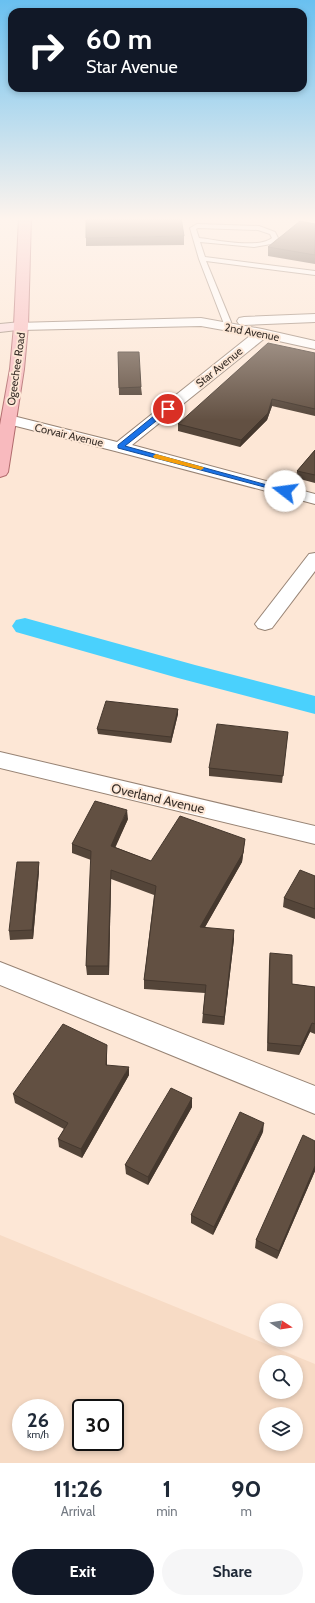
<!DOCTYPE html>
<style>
body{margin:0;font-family:Cabin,sans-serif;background:#f6f6f7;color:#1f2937;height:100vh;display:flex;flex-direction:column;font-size:15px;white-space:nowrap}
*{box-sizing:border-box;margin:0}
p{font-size:13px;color:#747a83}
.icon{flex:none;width:22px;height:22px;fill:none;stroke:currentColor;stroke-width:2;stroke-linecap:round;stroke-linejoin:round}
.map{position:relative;height:1463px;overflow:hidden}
.details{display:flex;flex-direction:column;background:#fff;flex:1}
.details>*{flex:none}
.top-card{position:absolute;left:8px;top:8px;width:299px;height:84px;border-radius:12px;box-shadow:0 2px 6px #0003;background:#111827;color:#fff;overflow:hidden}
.needle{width:26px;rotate:102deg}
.controls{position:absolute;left:259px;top:1303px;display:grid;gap:8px}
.controls a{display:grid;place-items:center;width:44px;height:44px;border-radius:50%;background:#fff;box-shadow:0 2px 6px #0003;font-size:20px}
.speed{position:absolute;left:12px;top:1399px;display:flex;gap:8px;font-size:20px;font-weight:700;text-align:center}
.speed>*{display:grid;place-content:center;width:52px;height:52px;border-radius:50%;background:#fff;box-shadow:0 2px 6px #0003;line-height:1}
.speed small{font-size:10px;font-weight:400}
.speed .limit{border:2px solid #111;border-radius:6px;background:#fff;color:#111}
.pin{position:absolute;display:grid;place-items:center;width:34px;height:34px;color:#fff;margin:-17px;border:2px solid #fff;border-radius:50%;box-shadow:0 1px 4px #0007}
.me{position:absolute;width:44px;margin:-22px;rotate:285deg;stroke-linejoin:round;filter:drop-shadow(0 0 3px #0008)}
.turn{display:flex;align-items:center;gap:14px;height:84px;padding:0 12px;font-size:18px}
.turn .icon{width:52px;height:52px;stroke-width:2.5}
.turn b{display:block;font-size:28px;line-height:34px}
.eta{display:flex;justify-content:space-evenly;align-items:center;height:68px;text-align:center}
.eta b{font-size:24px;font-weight:700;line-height:28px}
.button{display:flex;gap:8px;margin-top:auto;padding:8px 12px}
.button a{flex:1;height:46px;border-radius:24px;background:#111827;color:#fff;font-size:16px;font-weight:700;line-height:46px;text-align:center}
.button a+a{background:#f6f6f7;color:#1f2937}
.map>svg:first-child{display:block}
</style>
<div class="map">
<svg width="315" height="1463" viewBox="0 0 315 1463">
<rect width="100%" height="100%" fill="#fde7d6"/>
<!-- built -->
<path fill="#f7dbc5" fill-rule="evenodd" d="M0,1235L315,1364V1463H0ZM266,1362H296V1392H266ZM21,1408H55V1442H21ZM81,1408H115V1442H81ZM266,1414H296V1444H266Z"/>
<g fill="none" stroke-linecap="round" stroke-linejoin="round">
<!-- canal -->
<polygon fill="#4ad1fd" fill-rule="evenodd" points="25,618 195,665 315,696 315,714 178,678 16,632 12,626 16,620"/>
<!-- lane casing -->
<g stroke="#978374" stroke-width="2">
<path id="lane" d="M197,224L259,226L275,232L278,238L271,244L254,247L200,242L205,257L315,271V275L206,261L231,322L230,324H224L199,259L190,228ZM198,228L258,230L270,234L272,238C258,249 217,240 199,238L196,229Z"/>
</g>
<!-- street casing -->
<g stroke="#978374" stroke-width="2">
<g id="street">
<polygon points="315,314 315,322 244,325 239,324 237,321 239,318 244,317"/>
<polygon points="201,318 262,329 315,341 315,349 265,338 132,445 315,494 315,504 115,451 4,423 1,420 4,417 9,415 117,442 251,335 201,326 21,330 16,329 14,326 16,323"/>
<polygon points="315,553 315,571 272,628 265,630 258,628 255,624 258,620 309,554"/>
<polygon points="0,752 315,826 315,844 0,768"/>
<polygon points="0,962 315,1086 315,1114 0,985"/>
</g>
</g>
<!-- secondary casing -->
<g stroke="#978374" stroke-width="2">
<polygon id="secondary" points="21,322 26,323 28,326 26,329 0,332 0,324"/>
</g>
<!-- primary casing -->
<g stroke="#b16b6d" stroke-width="2">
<polygon id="primary" points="19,217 31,217 28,326 24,369 8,472 6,475 0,477 0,425 10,369 14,326"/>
</g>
<!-- lane -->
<use href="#lane" fill="#fff" fill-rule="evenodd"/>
<!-- street -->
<use href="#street" fill="#fff" fill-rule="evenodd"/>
<!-- secondary -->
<use href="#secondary" fill="#fbdcde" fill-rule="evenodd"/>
<!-- primary -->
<use href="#primary" fill="#f8babe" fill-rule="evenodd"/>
</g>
<!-- wall -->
<g fill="#544539">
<polygon points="315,224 315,264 268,256 268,247"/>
<polygon points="184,236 184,245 86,246 86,238"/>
<polygon points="118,352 141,387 142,395 119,395"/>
<polygon points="315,353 315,416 272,406 267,420 240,447 178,431 178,424"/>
<polygon points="315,450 315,483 296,478 297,471"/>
<polygon points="178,709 178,714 171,743 98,734 97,729"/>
<polygon points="288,732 282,783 209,776 209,768"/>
<polygon points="128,819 115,847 151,861 244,848 242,862 205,927 234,939 224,1025 202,1023 205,993 144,989 144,980 154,895 111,879 109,975 87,975 86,966 91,860 72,853 72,844"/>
<polygon points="39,871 33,939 10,940 9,931"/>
<polygon points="315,876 315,919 283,907 284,898"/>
<polygon points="270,953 292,984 315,987 315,1034 310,1032 299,1055 267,1051 269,962"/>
<polygon points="107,1053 107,1065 129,1075 82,1158 59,1147 58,1139 64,1129 15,1103 13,1094"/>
<polygon points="192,1098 192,1107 148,1185 126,1174 125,1165"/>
<polygon points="263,1132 213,1235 191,1223 191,1215"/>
<polygon points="315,1141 315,1171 277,1259 255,1248 256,1240"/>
</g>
<!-- shaded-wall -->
<g fill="#45382e">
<polygon points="272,399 272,406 267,420 240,447 241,440"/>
<polygon points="178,709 178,714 171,743 171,737"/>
<polygon points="127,810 128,819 112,855 111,846"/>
<polygon points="245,839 242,862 200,936 200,927"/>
<polygon points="39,862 39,871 33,939 32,930"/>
<polygon points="111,870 111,879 109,975 108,966"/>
<polygon points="234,930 234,939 224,1025 224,1017"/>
<polygon points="312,1023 310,1032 299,1055 301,1046"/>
<polygon points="107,1045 107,1074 106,1065"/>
<polygon points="129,1067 129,1075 82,1158 81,1149"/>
<polygon points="192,1098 192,1107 148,1185 148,1177"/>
<polygon points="264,1123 263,1132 213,1235 214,1227"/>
<polygon points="315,1166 315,1171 277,1259 279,1251"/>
</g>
<!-- building -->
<g fill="#625042" stroke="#45382e">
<polygon points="86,217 181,217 184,236 86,238"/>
<polygon points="300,221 315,224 315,255 268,247"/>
<polygon points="268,343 315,353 315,409 272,399 268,413 241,440 178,424"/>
<polygon points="118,352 139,352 141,387 119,388"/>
<polygon points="315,450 315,475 297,471"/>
<polygon points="106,701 178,709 171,737 97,729"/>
<polygon points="217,724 288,732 283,776 209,768"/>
<polygon points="95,801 127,810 111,846 151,861 180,816 245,839 243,853 200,927 234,930 224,1017 203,1014 206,985 144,980 156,886 111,870 108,966 86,966 91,851 72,844"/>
<polygon points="17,862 39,862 32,930 9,931"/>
<polygon points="300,870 315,876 315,909 284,898"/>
<polygon points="270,953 292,955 292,984 315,987 315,1024 312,1023 301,1046 268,1043"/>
<polygon points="63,1024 107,1045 106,1065 129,1067 81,1149 58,1139 68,1123 13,1094"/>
<polygon points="171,1088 192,1098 148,1177 125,1165"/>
<polygon points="240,1112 264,1123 214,1227 191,1215"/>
<polygon points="303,1135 315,1141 315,1166 279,1251 256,1240"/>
</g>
<!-- sky -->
<linearGradient id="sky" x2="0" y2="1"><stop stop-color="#69c0f0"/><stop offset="0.52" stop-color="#fef4ed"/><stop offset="1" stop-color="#fef4ed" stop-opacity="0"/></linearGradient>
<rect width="315" height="421" fill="url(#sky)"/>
<!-- route -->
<polygon fill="#1a73e8" stroke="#114b97" points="165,407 171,409 125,446 289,491 283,492 118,448 118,445"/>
<!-- slow -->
<polygon fill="#f59e0b" points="156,454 203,467 204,468 201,470 154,458 153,456"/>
<g text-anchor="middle" stroke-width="4" stroke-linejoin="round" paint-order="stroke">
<!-- far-street labels -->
<g font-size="11" fill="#372e28" stroke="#fde7d6">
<text transform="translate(252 332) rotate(11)" y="4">2nd Avenue</text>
<text transform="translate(219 367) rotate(-39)" y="4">Star Avenue</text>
<text transform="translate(16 369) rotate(-82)" y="4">Ogeechee Road</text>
<text transform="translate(69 435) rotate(13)" y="4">Corvair Avenue</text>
</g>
<!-- street labels -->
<g font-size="13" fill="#372e28" stroke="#fde7d6">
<text transform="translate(158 798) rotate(13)" y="5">Overland Avenue</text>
</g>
</g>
</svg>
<div class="controls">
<a><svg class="needle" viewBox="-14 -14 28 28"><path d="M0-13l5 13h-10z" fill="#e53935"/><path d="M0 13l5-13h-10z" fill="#747a83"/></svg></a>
<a><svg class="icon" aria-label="search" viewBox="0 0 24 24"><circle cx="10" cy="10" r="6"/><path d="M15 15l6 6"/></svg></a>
<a><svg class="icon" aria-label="layers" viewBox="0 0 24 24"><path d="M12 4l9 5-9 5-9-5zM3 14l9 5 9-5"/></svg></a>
</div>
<div class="speed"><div>26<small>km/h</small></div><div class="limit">30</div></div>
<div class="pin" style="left:168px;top:409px;background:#d93025"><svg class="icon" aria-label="arrive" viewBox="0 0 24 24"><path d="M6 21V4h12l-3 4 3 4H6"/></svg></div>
<svg class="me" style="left:285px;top:491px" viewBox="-20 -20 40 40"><circle r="19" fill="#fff"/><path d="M0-13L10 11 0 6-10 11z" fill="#1a73e8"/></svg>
<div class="top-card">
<div class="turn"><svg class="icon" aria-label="right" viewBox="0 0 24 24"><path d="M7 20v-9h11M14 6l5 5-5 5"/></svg><div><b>60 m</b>Star Avenue</div></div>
</div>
</div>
<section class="details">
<div class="eta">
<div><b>11:26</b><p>Arrival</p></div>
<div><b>1</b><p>min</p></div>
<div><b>90</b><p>m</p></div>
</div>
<div class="button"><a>Exit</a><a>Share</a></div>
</section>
